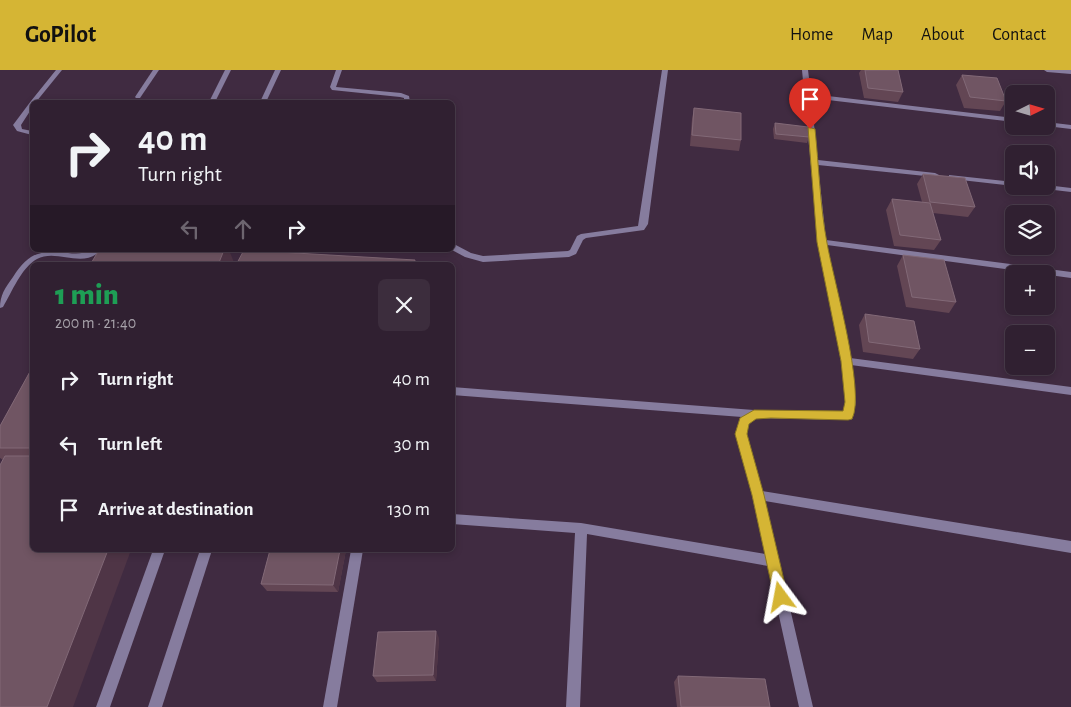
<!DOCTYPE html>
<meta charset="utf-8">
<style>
body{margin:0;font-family:"Alegreya Sans",sans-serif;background:#3c2d3d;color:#f1f3f6;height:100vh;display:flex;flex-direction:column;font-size:19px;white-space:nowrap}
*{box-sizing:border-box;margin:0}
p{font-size:16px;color:#a8a3ab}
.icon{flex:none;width:28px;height:28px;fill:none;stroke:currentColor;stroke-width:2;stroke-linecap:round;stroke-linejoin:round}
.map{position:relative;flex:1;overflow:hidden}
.side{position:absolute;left:30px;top:192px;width:425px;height:290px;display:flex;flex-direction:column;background:#302031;border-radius:8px;box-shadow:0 2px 8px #0003,0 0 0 1px #4b3e4d}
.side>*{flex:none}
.banner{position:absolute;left:30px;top:30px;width:425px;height:152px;border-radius:8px;box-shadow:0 2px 8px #0003,0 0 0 1px #4b3e4d;background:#302031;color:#f1f3f6;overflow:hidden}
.needle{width:32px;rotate:85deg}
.fabs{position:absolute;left:1005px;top:15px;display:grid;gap:10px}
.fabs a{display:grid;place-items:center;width:50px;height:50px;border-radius:8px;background:#302031;box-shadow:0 2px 8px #0003,0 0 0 1px #4b3e4d;font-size:25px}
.pin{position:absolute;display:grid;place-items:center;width:42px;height:42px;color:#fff;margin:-51px -21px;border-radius:50% 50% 50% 0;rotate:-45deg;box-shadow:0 0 5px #0007}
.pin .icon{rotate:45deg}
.me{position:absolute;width:55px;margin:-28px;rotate:347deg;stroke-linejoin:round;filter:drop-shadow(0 0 4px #0008)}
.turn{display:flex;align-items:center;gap:18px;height:105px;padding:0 25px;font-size:22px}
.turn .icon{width:65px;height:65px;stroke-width:2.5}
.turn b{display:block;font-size:35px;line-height:42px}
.lanes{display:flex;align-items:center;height:48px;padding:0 25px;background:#0003;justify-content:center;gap:25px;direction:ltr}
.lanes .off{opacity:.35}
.round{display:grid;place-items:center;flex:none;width:52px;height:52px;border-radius:8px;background:#3c2d3d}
.summary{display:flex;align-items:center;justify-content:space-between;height:85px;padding:0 25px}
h1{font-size:30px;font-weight:800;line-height:38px;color:#1e9e55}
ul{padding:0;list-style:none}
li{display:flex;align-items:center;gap:15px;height:65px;padding:0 25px}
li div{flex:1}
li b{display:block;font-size:19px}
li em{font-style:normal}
header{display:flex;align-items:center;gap:30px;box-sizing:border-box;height:70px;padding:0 25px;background:#d5b534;color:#111}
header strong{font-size:24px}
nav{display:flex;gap:28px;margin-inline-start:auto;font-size:18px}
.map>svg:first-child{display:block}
</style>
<header>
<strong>GoPilot</strong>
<nav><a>Home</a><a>Map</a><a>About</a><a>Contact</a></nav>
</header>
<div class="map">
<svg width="1071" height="637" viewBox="0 0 1071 637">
<rect width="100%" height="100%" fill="#402b41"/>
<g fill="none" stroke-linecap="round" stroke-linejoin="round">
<!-- lane -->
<polygon fill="#867c9e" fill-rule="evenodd" points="153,480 165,480 110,637 96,637"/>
<!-- street -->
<g fill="#867c9e" fill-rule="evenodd">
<polygon points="56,0 62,0 36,32 32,32 32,38 21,55 22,59 32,61 32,65 17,61 13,55 31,31"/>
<polygon points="153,0 159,0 140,28 136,28 135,27"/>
<polygon points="225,0 231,0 215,32 209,32"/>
<polygon points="275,0 281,0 266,32 260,32"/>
<polygon points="336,0 342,0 336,17 401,23 409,26 410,32 404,32 404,28 400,27 332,20 330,17"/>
<polygon points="662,0 668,0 648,154 644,160 586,168 583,170 576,184 569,187 483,192 465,187 452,180 452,173 471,183 483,186 568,181 570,180 577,166 581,164 638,156"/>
<polygon points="802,0 808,0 811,24 1014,48 1014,52 811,28 818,90 935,103 939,105 935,107 818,95 826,170 1071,202 1071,208 827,175 850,288 1071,317 1071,325 851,295 856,332 852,349 848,350 756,348 749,354 746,364 762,421 1071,471 1071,483 765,431 813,637 799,637 768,496 587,464 580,637 566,637 575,463 452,454 452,444 581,453 765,484 752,425 736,364 739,352 742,347 452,325 452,317 754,340 844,342 846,332 841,291 818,172"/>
<polygon points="1044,0 1071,0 1071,4 1047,2"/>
<polygon points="1046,52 1071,55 1071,59 1046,56"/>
<polygon points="949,105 1014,112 1014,116 952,109 949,109"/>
<polygon points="1046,115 1071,118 1071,122 1037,118 1033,116 1046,116"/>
<path d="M91,180H101C83,200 57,178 37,189C21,198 12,222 3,237L0,238C0,225 5,218 13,207C29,182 40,180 68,183C76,184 84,184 91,180Z"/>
<polygon points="200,480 212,480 162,637 148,637"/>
<polygon points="351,480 363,480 337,637 323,637"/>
</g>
</g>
<!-- wall -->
<g fill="#634654">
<polygon points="861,0 898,0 903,22 898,32 864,28 859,3"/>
<polygon points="962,5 1006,31 1000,41 964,38 956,15"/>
<polygon points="694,38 741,70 739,81 690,76 692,49"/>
<polygon points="775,53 809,67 807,73 774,69 773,59"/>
<polygon points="923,104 975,137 968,147 933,143 941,170 934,180 894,176 886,140 892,129 922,132 917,114"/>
<polygon points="903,185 956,232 949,243 906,237 897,196"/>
<polygon points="865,244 920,279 913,289 863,282 859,255"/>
<polygon points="32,298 32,480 3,390 0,388 0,356"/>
<polygon points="270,480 346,480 338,522 267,521 261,514"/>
<polygon points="439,568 436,611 377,612 373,606"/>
<polygon points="678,606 770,637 677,637 674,612"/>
</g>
<!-- shaded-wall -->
<g fill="#4f3546">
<polygon points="224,180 229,180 235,195 218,195"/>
<polygon points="108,480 131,480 73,637 47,637"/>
<polygon points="340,480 346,480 338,522 333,515"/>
<polygon points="436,561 439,568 436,611 433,605"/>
</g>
<!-- building -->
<g fill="#705563" stroke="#826977">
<polygon points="865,0 898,0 903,22 868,18"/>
<polygon points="962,5 997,8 1006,31 970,27"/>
<polygon points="694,38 741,43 741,70 692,65"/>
<polygon points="775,53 808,57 809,67 776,64"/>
<polygon points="923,104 965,108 975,137 930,132"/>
<polygon points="892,129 930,133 941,170 900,165"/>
<polygon points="99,180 224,180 218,195 90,195"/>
<polygon points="244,180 415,190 414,195 236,195"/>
<polygon points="903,185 944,190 956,232 912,227"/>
<polygon points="865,244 914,251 920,279 869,272"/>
<polygon points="32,298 32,378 0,378 0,356"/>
<polygon points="5,386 32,386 32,480 108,480 47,637 0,637 0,395"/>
<polygon points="270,480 340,480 333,515 261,514"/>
<polygon points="436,561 433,605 373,606 378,562"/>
<polygon points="678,606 765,609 770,637 681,637"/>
</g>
<!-- route -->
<path fill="#d5b534" stroke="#8a7622" d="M808,57L815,59C819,97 820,136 827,173C833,208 866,322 852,349L848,350L771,348L756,349L749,354L747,364L764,425L788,527L786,532L781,534L776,532L774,527L752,425L735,364L740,348L754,340L843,341L845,332L841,291L817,172Z"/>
</svg>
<div class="fabs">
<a><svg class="needle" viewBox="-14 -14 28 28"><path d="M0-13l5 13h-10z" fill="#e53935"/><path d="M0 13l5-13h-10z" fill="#a8a3ab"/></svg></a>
<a><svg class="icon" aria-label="sound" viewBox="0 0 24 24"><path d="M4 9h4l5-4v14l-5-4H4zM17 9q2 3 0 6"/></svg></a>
<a><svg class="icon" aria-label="layers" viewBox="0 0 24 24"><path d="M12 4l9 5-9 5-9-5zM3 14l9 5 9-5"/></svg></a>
<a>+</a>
<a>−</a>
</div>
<div class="pin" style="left:810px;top:59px;background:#d93025"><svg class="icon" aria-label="arrive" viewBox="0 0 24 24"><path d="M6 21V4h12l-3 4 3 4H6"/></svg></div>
<svg class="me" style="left:781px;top:527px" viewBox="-20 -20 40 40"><path d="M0-17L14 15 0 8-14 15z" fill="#d5b534" stroke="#fff" stroke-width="4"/></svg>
<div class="banner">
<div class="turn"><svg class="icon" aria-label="right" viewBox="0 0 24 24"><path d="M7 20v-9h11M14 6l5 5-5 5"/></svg><div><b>40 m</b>Turn right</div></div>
<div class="lanes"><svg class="icon off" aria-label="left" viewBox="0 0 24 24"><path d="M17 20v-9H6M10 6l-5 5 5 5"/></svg><svg class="icon off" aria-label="ahead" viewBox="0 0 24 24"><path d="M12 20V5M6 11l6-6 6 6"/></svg><svg class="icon" aria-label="right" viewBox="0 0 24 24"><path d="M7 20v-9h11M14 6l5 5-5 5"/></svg></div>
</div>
<section class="side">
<div class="summary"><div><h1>1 min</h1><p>200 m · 21:40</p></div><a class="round"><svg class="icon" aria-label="close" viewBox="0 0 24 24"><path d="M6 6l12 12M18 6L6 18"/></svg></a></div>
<ul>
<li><svg class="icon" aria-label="right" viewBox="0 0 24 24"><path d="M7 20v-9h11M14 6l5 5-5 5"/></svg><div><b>Turn right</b></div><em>40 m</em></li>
<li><svg class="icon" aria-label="left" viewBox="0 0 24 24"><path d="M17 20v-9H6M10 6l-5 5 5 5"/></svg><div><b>Turn left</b></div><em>30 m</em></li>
<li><svg class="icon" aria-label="arrive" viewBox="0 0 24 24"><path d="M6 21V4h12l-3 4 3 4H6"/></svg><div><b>Arrive at destination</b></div><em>130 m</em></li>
</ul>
</section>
</div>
